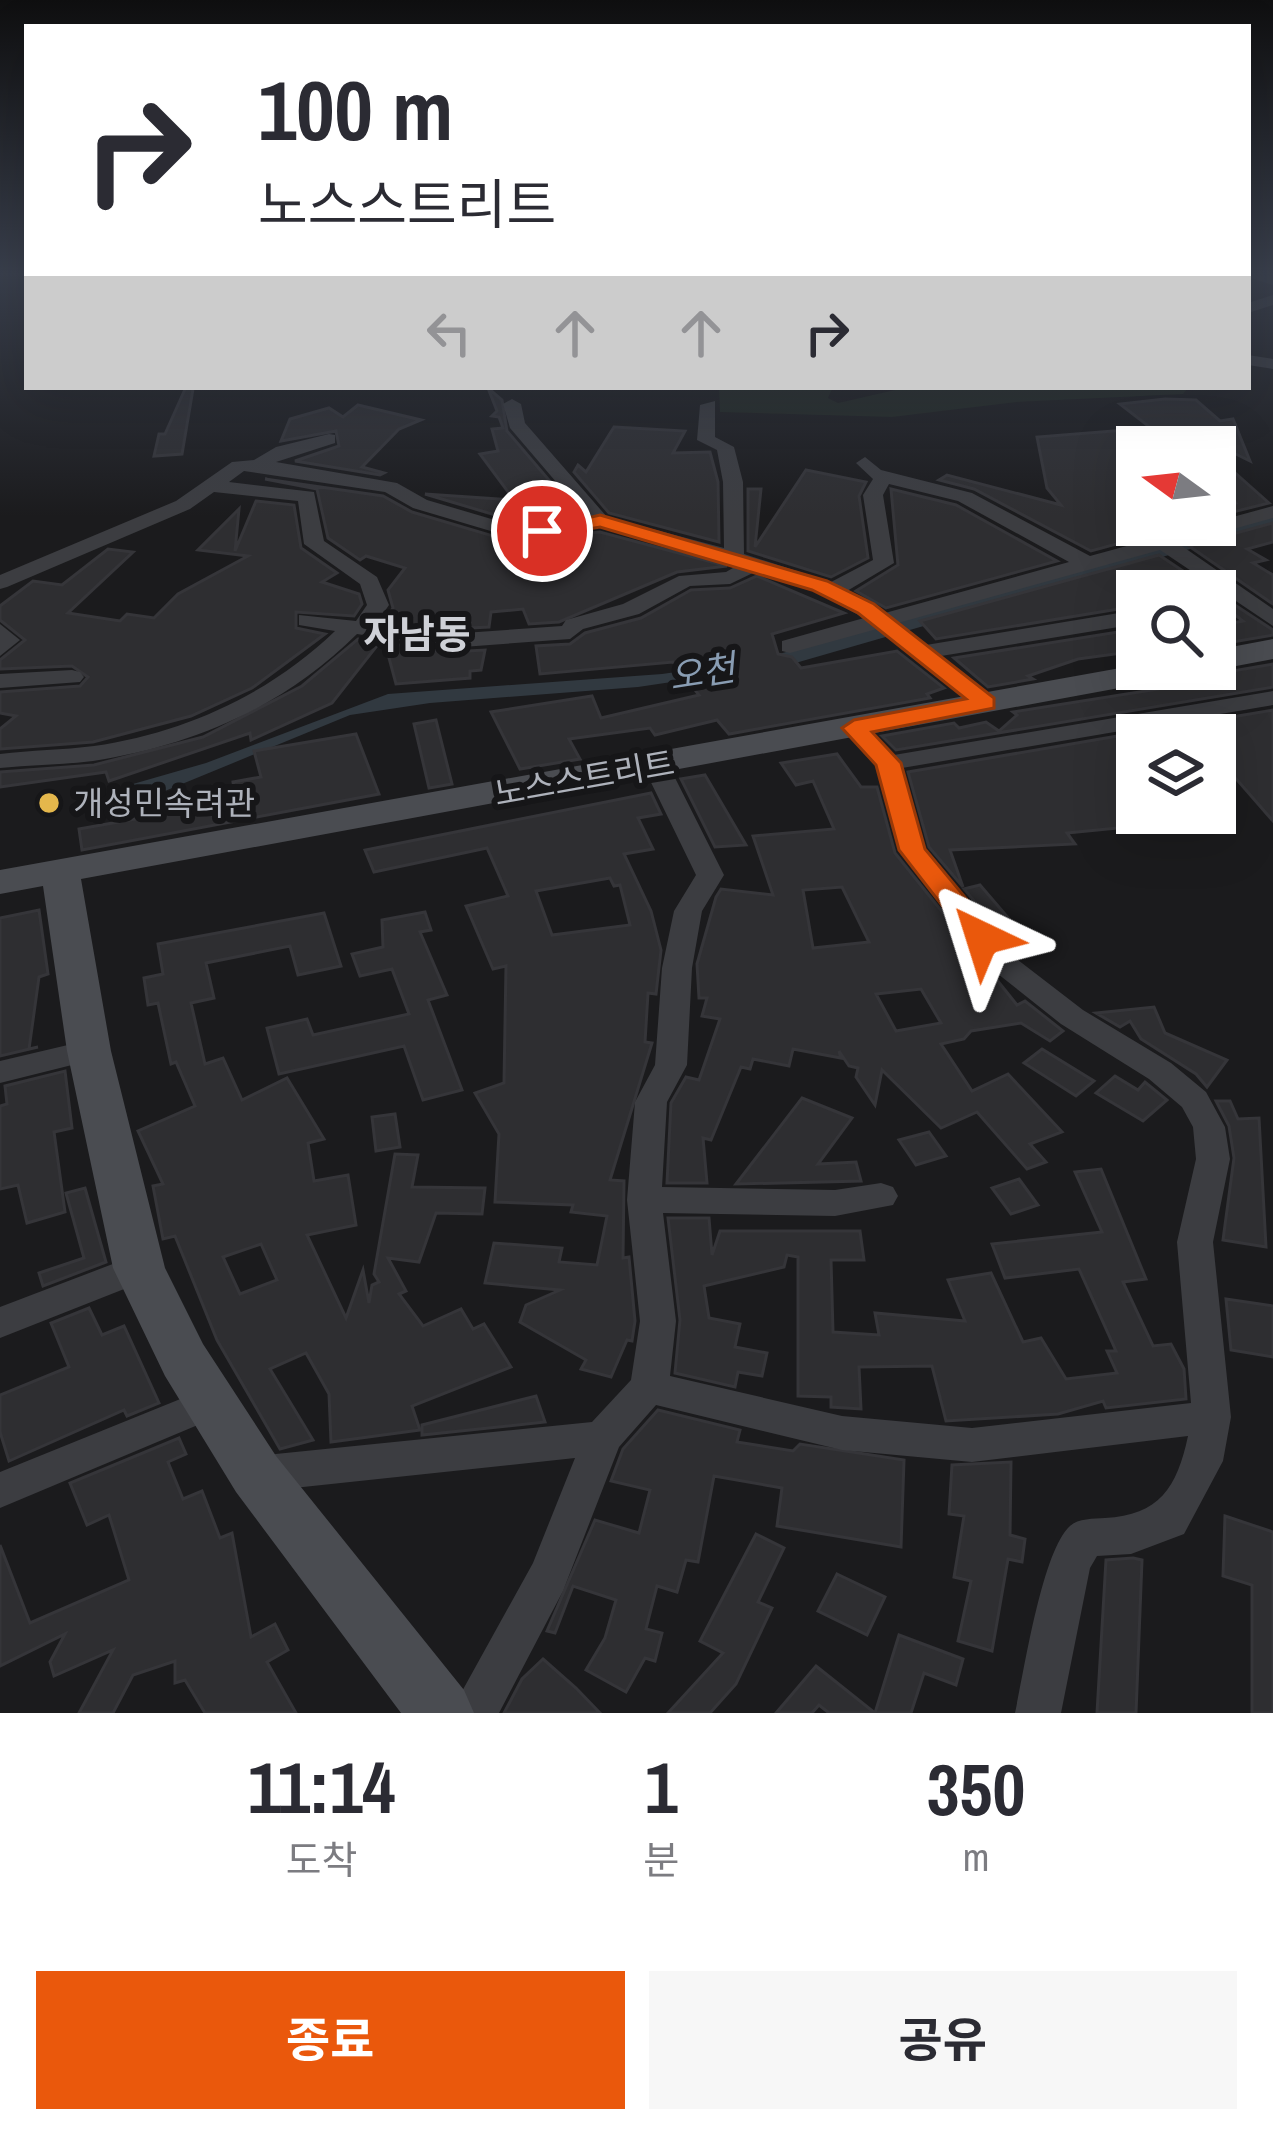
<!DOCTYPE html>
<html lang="ko">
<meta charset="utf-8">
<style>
body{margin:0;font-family:"Archivo Narrow","Noto Sans KR",sans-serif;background:#f7f7f7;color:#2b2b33;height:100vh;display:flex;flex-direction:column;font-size:45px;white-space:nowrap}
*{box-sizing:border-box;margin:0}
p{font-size:39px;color:#7c7c81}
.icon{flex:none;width:66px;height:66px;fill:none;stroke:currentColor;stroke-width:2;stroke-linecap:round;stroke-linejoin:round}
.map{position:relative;height:1713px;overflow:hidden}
.drawer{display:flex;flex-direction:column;background:#fff;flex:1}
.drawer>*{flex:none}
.banner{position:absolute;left:24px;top:24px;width:1227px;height:366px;border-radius:0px;box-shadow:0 12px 48px #0002;background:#fff;color:#2b2b33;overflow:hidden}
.needle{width:78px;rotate:285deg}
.fabs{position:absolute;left:1116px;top:426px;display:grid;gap:24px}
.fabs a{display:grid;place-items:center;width:120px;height:120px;border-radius:0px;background:#fff;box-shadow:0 12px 48px #0002;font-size:60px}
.pin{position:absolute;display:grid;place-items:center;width:102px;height:102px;color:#fff;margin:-51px;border:6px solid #fff;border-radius:50%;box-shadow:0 3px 12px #0007}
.me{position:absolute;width:132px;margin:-66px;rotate:319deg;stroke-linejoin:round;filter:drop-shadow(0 0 9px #0008)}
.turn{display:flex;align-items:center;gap:42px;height:252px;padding:0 36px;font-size:54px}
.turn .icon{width:156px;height:156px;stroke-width:2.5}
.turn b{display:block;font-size:84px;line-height:102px}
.lanes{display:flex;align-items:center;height:114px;padding:0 36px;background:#0003;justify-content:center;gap:60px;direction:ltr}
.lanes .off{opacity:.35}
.eta{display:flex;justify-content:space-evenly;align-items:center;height:204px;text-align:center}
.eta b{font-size:72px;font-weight:700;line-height:84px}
.cta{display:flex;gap:24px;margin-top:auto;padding:24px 36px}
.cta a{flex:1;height:138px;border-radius:0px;background:#ea580c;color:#fff;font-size:48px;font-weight:700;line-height:138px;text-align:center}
.cta a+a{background:#f7f7f7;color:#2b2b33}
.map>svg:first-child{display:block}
</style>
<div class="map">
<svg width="1273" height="1713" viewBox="0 0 1273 1713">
<rect width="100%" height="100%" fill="#1b1b1d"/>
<!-- green -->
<polygon fill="#212822" points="719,387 833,387 828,398 838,403 908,387 1189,387 1183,394 1017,402 892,417 720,412"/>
<!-- water -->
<polygon fill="#313940" points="1273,516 1273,525 792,664 638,687 430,703 350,715 126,807 119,788 206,763 388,694 662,674 754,661"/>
<!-- building -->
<g fill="#2e2e31" stroke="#353539" stroke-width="3" fill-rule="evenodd">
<polygon points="186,387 193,389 182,454 154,456 159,434 165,434"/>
<polygon points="488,388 502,400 507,431 577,513 512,520 425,494 514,500 480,454 498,451 492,429 503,428 499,417 492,416 497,411"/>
<polygon points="1165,399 1196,400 1220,421 1233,419 1250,461 1191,432 1137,447 1137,525 1186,525 1091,551 974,489 939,480 947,475 1061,505 1047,488 1037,437 1151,428 1120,404"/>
<polygon points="358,405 421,420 399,429 362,467 384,473 380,475 295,461 339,446 336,431 281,441 290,419 329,408 343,417"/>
<polygon points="614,427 685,431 673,453 710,452 718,482 719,542 609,513 574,472 578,465 586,472"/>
<polygon points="1215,455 1269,503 1233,512 1222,507 1236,503 1215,471"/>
<polygon points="806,470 866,482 859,496 868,558 831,577 748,551 748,489 761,489 755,547"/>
<polygon points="265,479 383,496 412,512 510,541 600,532 727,566 677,572 559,622 529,624 523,609 491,612 489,627 449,629 384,621 393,608 388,590 405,568 366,556 360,560 328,538 317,489"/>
<polygon points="891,489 956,505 1057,561 886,608 856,591 898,565"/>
<polygon points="256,501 294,505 301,548 337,573 322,582 359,594 362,604 354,616 296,612 296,628 325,634 252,688 191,716 93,742 0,749 0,729 16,716 0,713 0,692 80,686 88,677 72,666 0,669 0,660 25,640 0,620 0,606 33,581 62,585 108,549 133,552 68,613 120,621 127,614 154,618 178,594 248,556 198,550 239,509 235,551"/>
<polygon points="1273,523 1273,542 1247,549 1266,560 1253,563 1273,575 1273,604 1189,546"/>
<polygon points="1159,555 1213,591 1137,591 1137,606 936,639 920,621"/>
<polygon points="757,576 844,613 772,634 778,654 792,657 801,668 897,651 944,688 927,694 930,698 729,734 717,720 655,735 650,728 569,739 580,759 520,769 491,712 592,696 601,718 699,695 673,662 540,674 536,646 570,644 585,633 641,618 691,590 730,588"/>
<polygon points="1215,592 1273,630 1273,635 1215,645 1215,626 1243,621 1215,599"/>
<polygon points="1137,629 1137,651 1078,659 1028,676 1033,679 988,687 954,658"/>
<polygon points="358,639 380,642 332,703 251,740 250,733 109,781 106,772 0,787 0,772 94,765 203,737 302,686"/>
<polygon points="385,643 448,652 485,650 481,670 470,671 470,678 396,684"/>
<polygon points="1273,664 1273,687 896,750 882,736 954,723 959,728 986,722 999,731 1017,715 1013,712 1215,680 1215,674"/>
<polygon points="1273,710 1273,821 1232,774 1215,776 1215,735 1180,735 1172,727"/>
<polygon points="436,720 452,784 429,788 414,724"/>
<polygon points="356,734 379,794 82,850 79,829 169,813 166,800 234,788 233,782 261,777 254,751"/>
<polygon points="1118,736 1137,762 1137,791 1123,792 1148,825 1067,833 1075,844 950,850 963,887 929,847 908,772"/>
<path d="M837,754L861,787H877L895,853L1017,1005L1025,1001L1063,1031L1050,1041L1021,1023L971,1031L964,1039L941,1044L972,1091L1008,1074L1062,1132L1030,1144L1046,1162L1027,1169L977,1112L941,1128L882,1070L875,1105L856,1077L858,1068L849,1066L839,1051L841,1058L793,1049L789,1066L753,1059L750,1069L741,1067L711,1140L703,1138L707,1183H667L671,1103L686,1077L699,1080L720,1019L702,1016L707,998H699L697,964L716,897L721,889L773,895L753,836L834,829L813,781L796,785L781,763ZM842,887L869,942L813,948L803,890ZM921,989L941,1023L896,1031L876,994Z"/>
<polygon points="705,775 746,845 715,847 681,779"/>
<path d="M651,793L661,814L638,818L653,849L624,854L651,911L661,950L656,994L648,993L645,1042L652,1043L610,1180L624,1181L623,1258L629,1257L635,1321L632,1341L627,1340L611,1377L581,1369L586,1360L520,1322L526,1305L560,1290L485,1283L494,1243L562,1248L559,1262L597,1265L607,1216L571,1212L573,1205L495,1202L499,1134L475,1093L504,1083L506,966L493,969L466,906L508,896L487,848L374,872L365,850ZM610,878L614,886L620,885L630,925L552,935L536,891Z"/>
<polygon points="980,885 1016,927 999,931 964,889"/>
<polygon points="39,910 48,974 39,977 29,1049 38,1047 0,1056 0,918"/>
<polygon points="425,912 431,930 420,932 447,995 428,1000 462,1090 423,1100 404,1046 279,1074 267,1028 307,1019 313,1035 409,1014 392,969 360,976 352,954 383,947 382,920"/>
<path d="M324,913L341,966L298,975L290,946L206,963L214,998L191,1003L205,1064L223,1058L242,1100L287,1078L324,1139L308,1143L314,1181L348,1175L356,1225L307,1235L346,1318L363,1270L369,1303L372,1285L379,1282L374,1274L395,1154L418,1155L412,1187L485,1188L482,1214L436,1213L419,1262L388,1258L406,1291L399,1294L423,1326L461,1309L473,1329L484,1324L511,1367L412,1406L420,1430L331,1442L329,1394L306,1353L270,1369L313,1440L280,1449L217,1340L175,1236L163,1239L153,1186L163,1184L138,1131L195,1106L176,1062L171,1064L158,1003L148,1005L144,978L163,974L158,944ZM261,1244L277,1280L240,1294L223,1257Z"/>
<polygon points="1154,1007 1165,1033 1227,1060 1207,1087 1196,1074 1141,1039 1130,1021 1120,1027 1096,1013"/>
<polygon points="1042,1049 1094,1081 1076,1096 1024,1063"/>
<polygon points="65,1071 72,1128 54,1132 65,1212 27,1223 18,1185 0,1189 0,1106 7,1104 5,1086"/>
<polygon points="1115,1076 1138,1090 1145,1082 1167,1100 1143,1121 1096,1093"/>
<polygon points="802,1098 852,1118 818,1164 856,1162 861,1181 736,1184"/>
<polygon points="1216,1101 1230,1101 1238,1119 1259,1118 1266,1247 1223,1240 1234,1158 1229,1126"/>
<polygon points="395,1114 400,1147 376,1151 372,1117"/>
<polygon points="929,1132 946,1156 916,1165 899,1140"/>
<polygon points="1101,1169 1146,1279 1123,1282 1153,1346 1171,1344 1184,1369 1186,1399 1106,1408 1103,1401 1058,1414 946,1421 932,1366 859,1367 861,1409 831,1407 831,1397 798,1396 798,1257 787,1255 784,1267 704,1286 709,1318 740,1324 735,1347 767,1353 762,1376 738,1372 735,1387 675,1373 680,1320 668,1218 709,1218 712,1255 720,1231 860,1231 864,1260 831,1260 833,1332 879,1335 875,1313 965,1321 948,1280 991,1273 1023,1342 1041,1338 1066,1379 1117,1373 1107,1351 1116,1351 1079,1269 1005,1278 992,1244 1102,1232 1075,1172"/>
<polygon points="1019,1179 1038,1205 1011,1214 992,1188"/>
<polygon points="85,1188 106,1262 43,1286 39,1273 84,1258 66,1193"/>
<polygon points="1226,1299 1273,1306 1273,1357 1231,1350"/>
<polygon points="89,1308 102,1335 124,1326 159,1403 127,1416 124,1410 9,1461 0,1432 0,1395 69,1367 51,1323"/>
<polygon points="536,1396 545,1422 422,1435 422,1425"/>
<polygon points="658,1410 740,1430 737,1442 793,1451 800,1444 904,1460 901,1547 777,1526 782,1488 714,1476 698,1562 686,1560 677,1592 657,1586 646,1629 662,1633 655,1661 645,1658 626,1692 586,1670 605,1638 616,1600 573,1586 555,1633 547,1631 595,1520 639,1533 650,1490 611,1481 623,1449"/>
<polygon points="179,1438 186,1454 168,1462 183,1499 202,1491 220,1538 232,1533 251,1637 275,1624 288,1650 267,1662 296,1713 205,1713 185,1680 175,1683 175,1661 133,1675 113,1713 79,1713 113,1650 54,1676 50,1662 65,1634 0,1666 0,1545 30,1623 129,1580 109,1515 87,1525 70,1483"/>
<polygon points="1011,1462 1010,1535 1025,1539 1022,1562 1008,1559 992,1651 958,1641 971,1581 954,1577 964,1516 949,1514 952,1465"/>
<polygon points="1225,1516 1273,1532 1273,1713 1252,1713 1252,1585 1223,1576"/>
<polygon points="756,1534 784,1548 758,1602 772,1608 736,1684 710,1713 668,1713 723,1653 700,1641"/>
<polygon points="1133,1558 1142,1560 1136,1713 1097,1713 1106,1560"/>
<polygon points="837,1574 885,1597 867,1635 818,1611"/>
<polygon points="899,1635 963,1659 956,1685 924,1673 911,1713 875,1713"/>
<polygon points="543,1659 576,1688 600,1713 504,1713 522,1679"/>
<polygon points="816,1666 875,1713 829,1713 819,1705 812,1713 776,1713"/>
</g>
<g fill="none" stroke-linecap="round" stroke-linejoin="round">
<!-- minor -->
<g fill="#3c3d41" fill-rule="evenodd">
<polygon points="1252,276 1273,276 1273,285 1254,279"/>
<polygon points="1273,295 1273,305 1248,313 1248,303"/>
<polygon points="1248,355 1273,359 1273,369 1248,365"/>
<path d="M512,399L521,404L525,423L607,517L724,548L723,482L717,450L697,440L700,405L715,401V437L734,447L743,482L744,554L831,582L873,560L863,495L873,479L856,463L865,457L881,470L972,493L1090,556L1273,506V518L1179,544L1273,609V626L1160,550L898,623L926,645L1137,610V624L941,656L994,698L998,703L994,708L986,710L877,629L790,653L782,651V641L864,618L812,590L757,571L730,584L690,586L639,614L583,629L570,639L449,648L357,634C285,706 193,746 93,761C62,765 31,765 0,768V754C31,750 63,750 94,746C184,733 270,694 335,631L299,625V615L356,621L367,605L360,584L304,544L298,501L214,492L190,509L7,587L0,589V575L176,501L232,462L254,460L276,447L329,434L335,435V443L276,462L397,483L427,500L512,525L586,517L510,428L503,404ZM244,471L385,492L413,508L511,537L600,527L738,565L726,572L679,576L623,604L566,620L562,626L449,634L376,624L389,605L377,577L324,541L314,492L229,482ZM889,484L958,501L1069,562L885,613L847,591L894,563L883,495Z"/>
<polygon points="0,624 20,640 0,656"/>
<polygon points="72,670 80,672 84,677 80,682 0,688 0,674"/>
<path d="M1273,691V705L902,768L925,849L1018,960L1083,1010L1171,1063L1206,1092L1225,1127L1230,1159L1213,1242L1231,1417L1223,1461L1184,1534L1131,1554L1097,1556L1090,1568L1061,1713H1015C1024,1672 1042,1551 1070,1526C1078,1518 1094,1519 1105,1518C1159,1515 1177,1488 1188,1436L972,1462L842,1450L656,1405L619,1447L563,1591L499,1713H450L533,1563L575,1458L256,1492L242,1486L236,1474L242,1462L256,1456L592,1422L631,1380L640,1321L627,1200L635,1102L655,1065L662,968L674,911L696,875L643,766L647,761H665L669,766L724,875L702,911L692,968L687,1065L667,1102L662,1187L835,1190L881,1183L893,1187L898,1196L893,1205L835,1216L663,1213L676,1321L670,1376L842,1416L972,1428L1191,1403L1177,1242L1196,1159L1193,1127L1182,1107L1149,1079L1061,1024L998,974L899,850L876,765L843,728L846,723H864L894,755Z"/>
<polygon points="89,1040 100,1044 105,1051 100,1058 0,1083 0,1061"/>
<polygon points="139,1254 152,1258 157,1268 152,1278 0,1338 0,1307"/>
<polygon points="210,1387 224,1392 229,1403 224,1414 0,1508 0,1472"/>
</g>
<!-- secondary -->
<g fill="#4a4c51" fill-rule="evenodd">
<polygon points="1273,639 1273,659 1215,670 1211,669 1215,650"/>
<polygon points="1137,665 1137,669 1185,669 1168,679 81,879 111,1051 165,1268 203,1344 276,1456 464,1690 474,1713 401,1713 236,1492 165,1376 113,1268 67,1051 43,886 0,894 0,870"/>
</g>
</g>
<!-- sky -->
<linearGradient id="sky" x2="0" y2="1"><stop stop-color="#0f0f10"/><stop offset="0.53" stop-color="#393f4c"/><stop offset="1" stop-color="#393f4c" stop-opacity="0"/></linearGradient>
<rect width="1273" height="516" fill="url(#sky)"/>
<!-- route -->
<polygon fill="#ea580c" stroke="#983908" stroke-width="3" points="600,515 827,581 874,604 994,698 994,708 872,732 901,763 925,849 993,931 997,938 993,944 972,944 899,850 876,765 842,728 854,720 966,699 858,613 812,590 600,527 542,537 532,531"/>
<!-- markers -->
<circle fill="#e4b74c" stroke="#161618" stroke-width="4.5" cx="49" cy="803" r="12"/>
<g text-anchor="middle" stroke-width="12" stroke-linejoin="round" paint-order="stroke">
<!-- street labels -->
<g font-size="33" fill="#aeb2bb" stroke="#161618">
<text transform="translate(584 778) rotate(-10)" y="12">노스스트리트</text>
</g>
<!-- poi labels -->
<g font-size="33" fill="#aeb2bb" stroke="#161618" text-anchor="start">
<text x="73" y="815">개성민속려관</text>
</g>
<!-- water labels -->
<g font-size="36" font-style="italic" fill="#899db3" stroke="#161618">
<text transform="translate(702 672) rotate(-9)" y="13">오천</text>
</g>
<!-- quarter labels -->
<g font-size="39" font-weight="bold" fill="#cfd1d7" stroke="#161618">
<text x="417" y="648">자남동</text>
</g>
</g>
</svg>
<div class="fabs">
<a><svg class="needle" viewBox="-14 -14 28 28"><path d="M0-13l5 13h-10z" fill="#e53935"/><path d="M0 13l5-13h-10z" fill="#7c7c81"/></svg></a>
<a><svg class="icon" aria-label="search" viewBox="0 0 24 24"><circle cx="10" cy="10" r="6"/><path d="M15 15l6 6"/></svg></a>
<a><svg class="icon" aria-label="layers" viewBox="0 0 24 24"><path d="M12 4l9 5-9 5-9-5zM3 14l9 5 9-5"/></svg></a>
</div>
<div class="pin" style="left:542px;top:531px;background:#d93025"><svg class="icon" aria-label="arrive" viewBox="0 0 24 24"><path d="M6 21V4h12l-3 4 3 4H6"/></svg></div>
<svg class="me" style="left:982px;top:938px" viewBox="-20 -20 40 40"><path d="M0-17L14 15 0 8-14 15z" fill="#ea580c" stroke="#fff" stroke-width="4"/></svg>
<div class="banner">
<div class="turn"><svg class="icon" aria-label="right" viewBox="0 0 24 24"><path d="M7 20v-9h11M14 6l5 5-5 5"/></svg><div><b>100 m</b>노스스트리트</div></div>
<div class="lanes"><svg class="icon off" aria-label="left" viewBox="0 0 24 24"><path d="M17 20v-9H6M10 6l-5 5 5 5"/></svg><svg class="icon off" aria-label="ahead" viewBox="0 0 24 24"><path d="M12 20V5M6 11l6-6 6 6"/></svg><svg class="icon off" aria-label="ahead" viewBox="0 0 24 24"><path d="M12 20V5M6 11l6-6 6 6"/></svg><svg class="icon" aria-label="right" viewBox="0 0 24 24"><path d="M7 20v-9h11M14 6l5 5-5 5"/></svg></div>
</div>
</div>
<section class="drawer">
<div class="eta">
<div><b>11:14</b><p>도착</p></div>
<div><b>1</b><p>분</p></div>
<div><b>350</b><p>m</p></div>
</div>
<div class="cta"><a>종료</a><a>공유</a></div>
</section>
